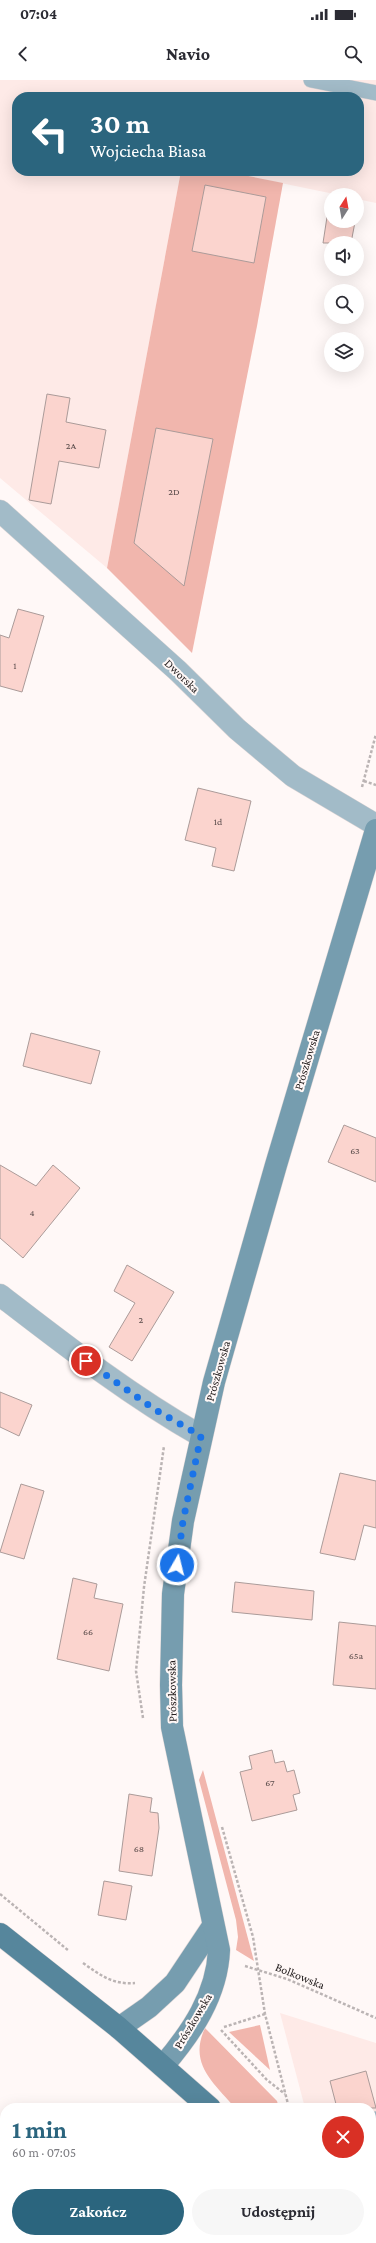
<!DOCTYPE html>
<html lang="pl">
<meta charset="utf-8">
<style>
body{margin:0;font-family:"Crimson Pro",serif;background:#f7f7f7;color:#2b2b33;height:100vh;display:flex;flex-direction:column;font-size:15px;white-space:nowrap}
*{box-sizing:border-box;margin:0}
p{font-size:13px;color:#7c7c81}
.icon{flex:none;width:22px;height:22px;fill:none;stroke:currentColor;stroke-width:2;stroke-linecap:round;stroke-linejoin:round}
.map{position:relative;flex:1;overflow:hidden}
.panel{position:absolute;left:0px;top:2023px;width:376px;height:140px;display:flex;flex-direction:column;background:#fff;border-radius:16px 16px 0 0;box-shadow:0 4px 16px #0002}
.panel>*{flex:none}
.guide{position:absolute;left:12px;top:12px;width:352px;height:84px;border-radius:16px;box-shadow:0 4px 16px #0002;background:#2b657e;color:#fff;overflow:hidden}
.needle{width:26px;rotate:11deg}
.controls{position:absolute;left:324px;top:108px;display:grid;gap:8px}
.controls a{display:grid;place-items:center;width:40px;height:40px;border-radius:50%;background:#fff;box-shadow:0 4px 16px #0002;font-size:20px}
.pin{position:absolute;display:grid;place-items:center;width:34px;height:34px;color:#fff;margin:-17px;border:2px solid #fff;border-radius:50%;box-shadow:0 1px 4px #0007}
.me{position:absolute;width:44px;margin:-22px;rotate:8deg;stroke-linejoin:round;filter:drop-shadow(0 0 3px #0008)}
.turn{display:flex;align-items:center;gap:14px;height:84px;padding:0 12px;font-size:18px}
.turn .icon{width:52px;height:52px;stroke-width:2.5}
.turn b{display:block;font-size:28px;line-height:34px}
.round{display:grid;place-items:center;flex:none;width:42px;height:42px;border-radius:21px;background:#f7f7f7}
.overview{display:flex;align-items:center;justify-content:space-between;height:68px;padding:0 12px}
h1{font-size:24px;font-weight:700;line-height:30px;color:#2b657e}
.cta{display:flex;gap:8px;margin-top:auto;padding:8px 12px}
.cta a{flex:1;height:46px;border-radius:24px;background:#2b657e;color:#fff;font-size:16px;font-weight:700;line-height:46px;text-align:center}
.cta a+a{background:#f7f7f7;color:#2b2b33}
.status{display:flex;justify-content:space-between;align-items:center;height:28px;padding:0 20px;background:#fff;direction:ltr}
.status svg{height:11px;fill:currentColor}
header{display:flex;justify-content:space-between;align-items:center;height:52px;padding:0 12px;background:#fff;font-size:18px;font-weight:700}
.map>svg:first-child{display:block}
</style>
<div class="status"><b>07:04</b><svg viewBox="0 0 49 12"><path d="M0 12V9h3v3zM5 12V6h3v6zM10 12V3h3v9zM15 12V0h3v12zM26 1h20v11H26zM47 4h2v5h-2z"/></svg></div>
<header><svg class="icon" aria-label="back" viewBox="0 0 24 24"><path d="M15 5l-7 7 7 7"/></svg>Navio<svg class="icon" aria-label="search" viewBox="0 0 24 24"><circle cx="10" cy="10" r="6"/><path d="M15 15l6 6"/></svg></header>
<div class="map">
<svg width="376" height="2163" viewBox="0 0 376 2163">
<rect width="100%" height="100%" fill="#fff8f7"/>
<!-- built -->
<g fill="#feeae7">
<polygon points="0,0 376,0 376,123 357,119 357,115 339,115 223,91 359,91 359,17 17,17 17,91 181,91 107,488 0,398"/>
<polygon points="280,1933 376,1963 376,2163 343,2163 341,2158 371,2158 371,2028 305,2028"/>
</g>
<!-- green -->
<g fill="#f1b6ad">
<polygon points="181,91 223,91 283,103 257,246 192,573 107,488"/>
<polygon points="203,1690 254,1881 236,1870 238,1857 236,1840 199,1700"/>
<polygon points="260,1945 270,1990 229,1952"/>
<path d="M205,1948L277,2021L279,2028H235C214,2003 188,1984 205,1948Z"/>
</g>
<!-- building -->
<g fill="#fbd4ce" stroke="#ab9b99">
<polygon points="205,105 266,117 254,183 192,171"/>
<polygon points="327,137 331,138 331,141 355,142 351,163 323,163"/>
<polygon points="47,314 70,318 66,342 106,350 99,388 59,381 51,424 29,420"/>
<polygon points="156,348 213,359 184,506 134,463"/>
<polygon points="18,529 44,536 22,612 0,606 0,555 9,558"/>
<polygon points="198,708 251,721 234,791 212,786 216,768 185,760"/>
<polygon points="31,953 100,971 91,1004 23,986"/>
<polygon points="344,1045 376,1058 376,1102 328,1082"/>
<polygon points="0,1085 36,1106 53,1085 80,1108 23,1178 0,1158"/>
<polygon points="127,1185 174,1212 132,1281 109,1267 135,1223 114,1211"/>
<polygon points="0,1312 32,1325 19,1356 0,1347"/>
<polygon points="340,1393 376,1401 376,1448 364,1445 355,1480 320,1473"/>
<polygon points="21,1404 44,1411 24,1479 0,1472"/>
<polygon points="73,1498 97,1504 94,1518 123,1524 109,1591 57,1579"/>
<polygon points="235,1502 314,1511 312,1540 232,1532"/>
<polygon points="339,1542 376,1546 376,1609 333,1605"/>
<polygon points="272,1670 275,1683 284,1681 287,1692 294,1690 300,1713 293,1715 297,1730 252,1741 240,1692 252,1689 249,1676"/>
<polygon points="129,1714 152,1718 150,1732 158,1733 159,1748 152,1796 119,1791"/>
<polygon points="104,1801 132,1806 126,1840 98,1835"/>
<polygon points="366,1991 376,2028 337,2028 330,2001"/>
</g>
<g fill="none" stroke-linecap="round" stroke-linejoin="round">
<!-- service casing -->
<g stroke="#dcd5d5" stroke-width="16">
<g id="service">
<polyline points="311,0 376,13"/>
<polyline points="371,2040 376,2039"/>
<polyline points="359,2158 360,2163"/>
</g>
</g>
<!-- minor casing -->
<g stroke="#dcd5d5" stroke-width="23">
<g id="minor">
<polyline points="0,431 178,591 237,649 293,696 376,745"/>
<path d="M0,1215C65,1265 129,1315 201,1356"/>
</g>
</g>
<!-- secondary casing -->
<g stroke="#dcd5d5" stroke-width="23">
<g id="secondary">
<polyline points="119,1948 149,1927 175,1903 213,1846"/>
<path d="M163,1986C192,1952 217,1915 219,1870L172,1647L171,1605L173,1514L183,1441L214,1302L276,1085L376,750"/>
</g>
</g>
<!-- primary casing -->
<g stroke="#dcd5d5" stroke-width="23">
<g id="primary">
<polyline points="0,1854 119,1948 210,2028"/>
<polyline points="297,2158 299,2163"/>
</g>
</g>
<!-- path -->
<g stroke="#bbb4b4" stroke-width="2.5" stroke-dasharray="3 2" stroke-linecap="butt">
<polyline points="364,701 376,705"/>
<polyline points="362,707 376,654"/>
<polyline points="143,1638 136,1591 144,1507 164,1366"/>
<polyline points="222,1747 253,1857 265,1934 289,2028"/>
<polyline points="0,1814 69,1871"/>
<path d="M83,1883C100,1895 113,1905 135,1903"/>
<polyline points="245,1886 287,1899 376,1938"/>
<polyline points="224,1947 265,1934"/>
<polyline points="221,1950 267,2000 285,2014"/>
</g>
<!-- service -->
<use href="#service" stroke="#a2bbc8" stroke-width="15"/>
<!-- minor -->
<use href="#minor" stroke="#a2bbc8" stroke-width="22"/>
<!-- secondary -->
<use href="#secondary" stroke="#769daf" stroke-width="22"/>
<!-- primary -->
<use href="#primary" stroke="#56869c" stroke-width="22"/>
</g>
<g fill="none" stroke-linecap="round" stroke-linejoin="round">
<!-- route -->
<polyline stroke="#1a73e8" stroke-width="7" stroke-dasharray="0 12.6" points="86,1281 154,1329 201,1356 183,1441 177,1485"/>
</g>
<g text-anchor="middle" stroke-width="4" stroke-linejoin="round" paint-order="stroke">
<!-- number labels -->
<g font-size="10" fill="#5b4d4c">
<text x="71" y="369">2A</text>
<text x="174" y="415">2D</text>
<text x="15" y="589">1</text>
<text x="218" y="745">1d</text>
<text x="355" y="1074">63</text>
<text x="32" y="1136">4</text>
<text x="141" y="1243">2</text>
<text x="88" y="1555">66</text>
<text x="356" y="1579">65a</text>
<text x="270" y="1706">67</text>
<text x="139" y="1772">68</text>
</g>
<!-- street labels -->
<g font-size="12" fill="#262020" stroke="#fff8f7">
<text transform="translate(182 596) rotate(44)" y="4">Dworska</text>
<text transform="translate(307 980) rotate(-73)" y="4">Prószkowska</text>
<text transform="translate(218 1291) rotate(-74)" y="4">Prószkowska</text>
<text transform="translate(172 1611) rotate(-91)" y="4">Prószkowska</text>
<text transform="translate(300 1896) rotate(22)" y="4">Bolkowska</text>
<text transform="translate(193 1941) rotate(-59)" y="4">Prószkowska</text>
</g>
</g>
</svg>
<div class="controls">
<a><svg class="needle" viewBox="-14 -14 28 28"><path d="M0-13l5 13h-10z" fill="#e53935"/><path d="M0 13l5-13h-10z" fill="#7c7c81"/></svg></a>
<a><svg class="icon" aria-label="sound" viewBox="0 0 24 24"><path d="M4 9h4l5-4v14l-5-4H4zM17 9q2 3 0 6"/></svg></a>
<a><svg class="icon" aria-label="search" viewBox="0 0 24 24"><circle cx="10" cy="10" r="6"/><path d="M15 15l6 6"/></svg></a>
<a><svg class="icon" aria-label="layers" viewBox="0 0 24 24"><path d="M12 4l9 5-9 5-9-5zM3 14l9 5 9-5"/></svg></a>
</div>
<div class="pin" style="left:86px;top:1281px;background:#d93025"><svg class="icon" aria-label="arrive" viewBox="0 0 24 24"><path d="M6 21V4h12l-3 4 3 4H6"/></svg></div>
<svg class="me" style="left:177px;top:1485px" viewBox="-20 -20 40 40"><circle r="17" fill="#1a73e8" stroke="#fff" stroke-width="3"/><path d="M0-11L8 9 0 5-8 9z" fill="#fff"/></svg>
<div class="guide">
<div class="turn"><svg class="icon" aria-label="left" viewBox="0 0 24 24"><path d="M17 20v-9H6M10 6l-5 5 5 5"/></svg><div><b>30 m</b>Wojciecha Biasa</div></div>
</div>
<section class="panel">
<div class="overview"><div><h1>1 min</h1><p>60 m · 07:05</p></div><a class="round" style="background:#d93025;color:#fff"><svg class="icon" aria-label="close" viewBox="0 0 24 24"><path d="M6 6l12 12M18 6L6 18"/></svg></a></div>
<div class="cta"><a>Zakończ</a><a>Udostępnij</a></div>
</section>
</div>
